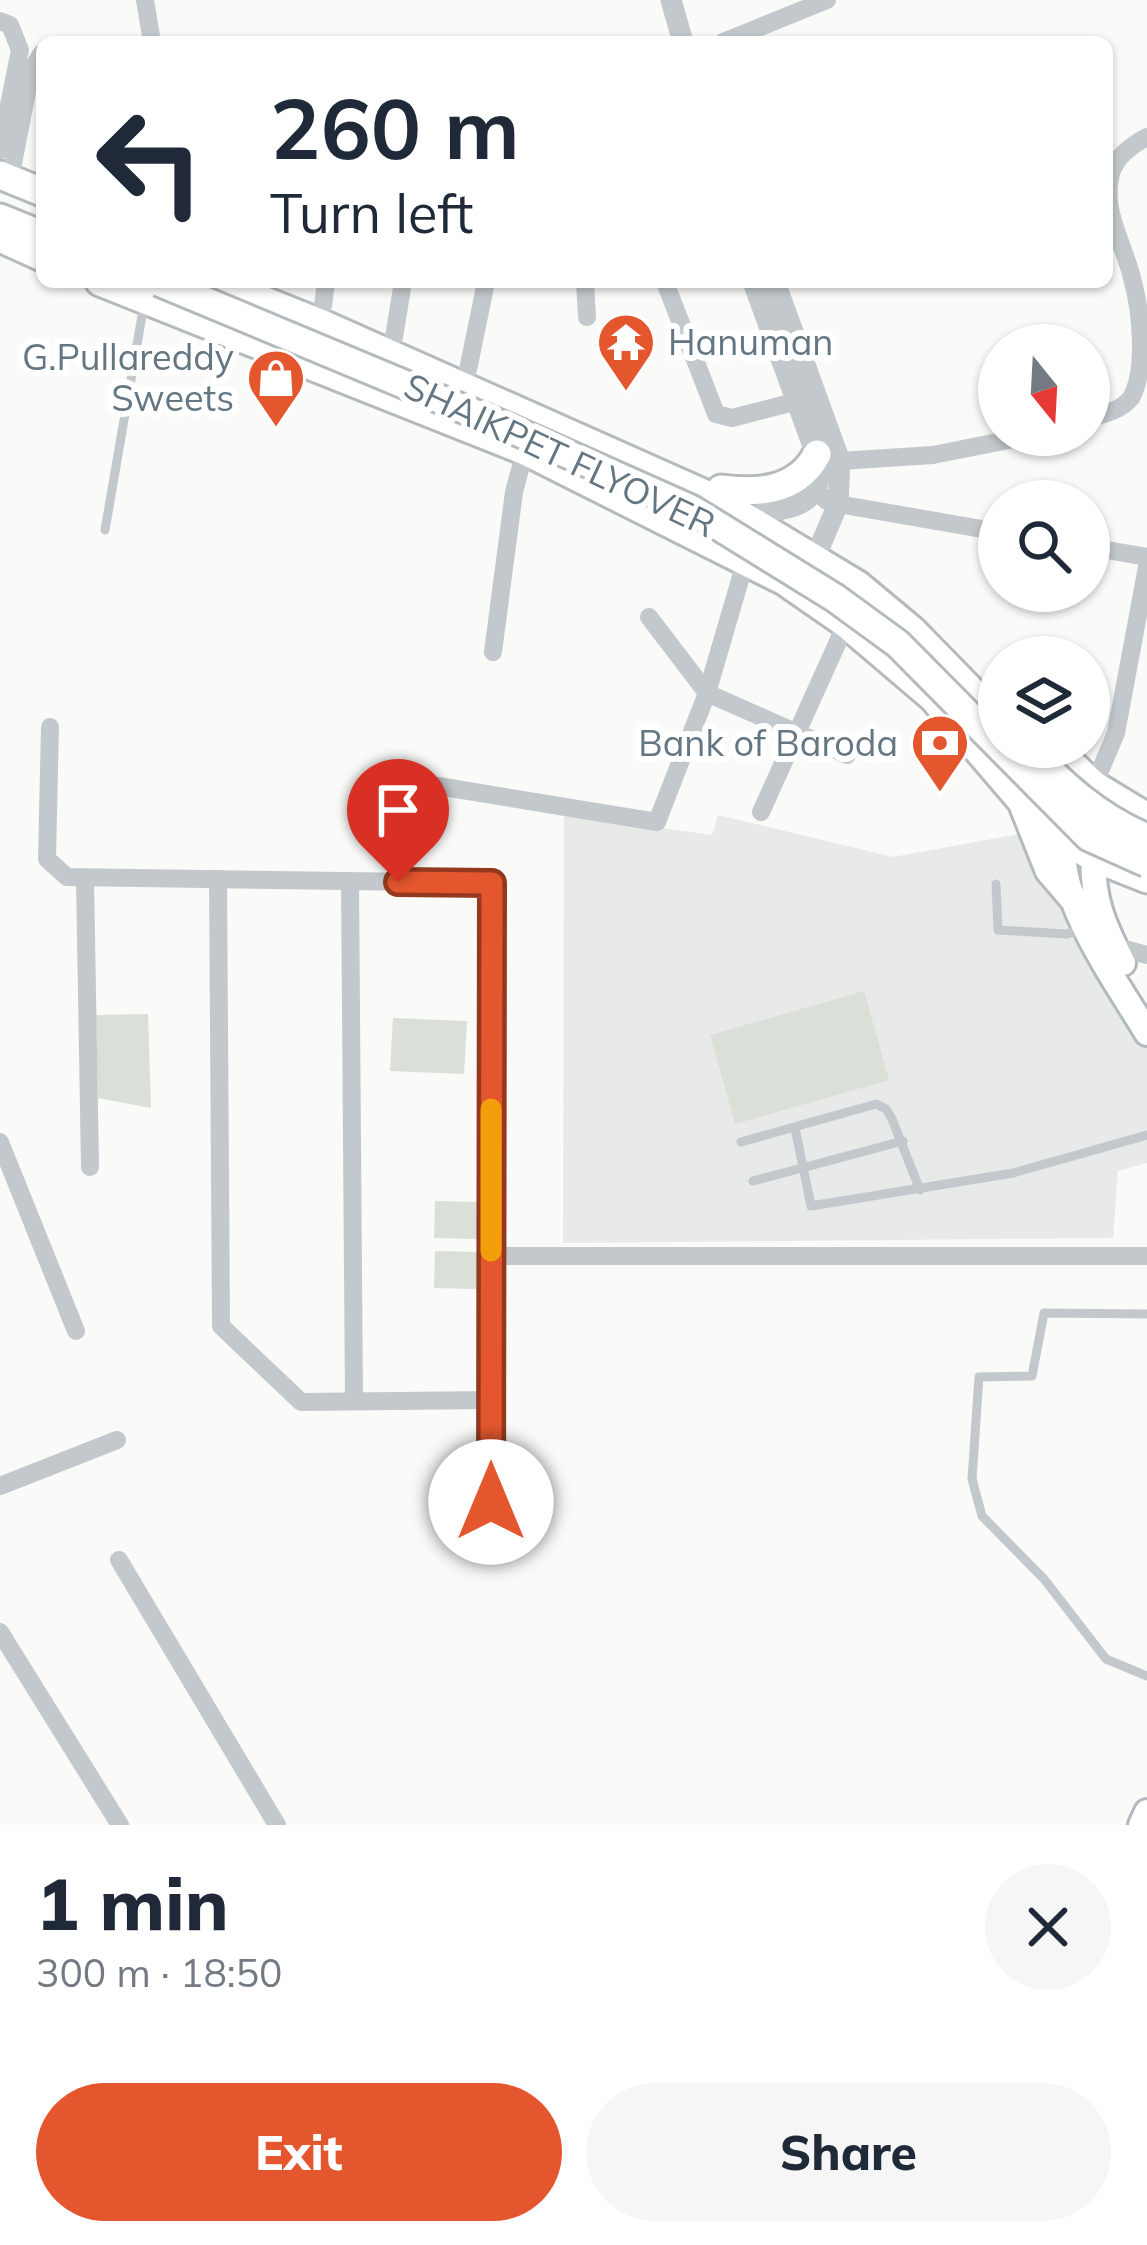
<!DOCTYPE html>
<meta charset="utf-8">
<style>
body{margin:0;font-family:Mulish,sans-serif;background:#f6f6f7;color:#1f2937;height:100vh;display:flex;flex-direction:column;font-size:45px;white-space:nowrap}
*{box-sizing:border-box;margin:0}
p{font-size:39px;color:#747a83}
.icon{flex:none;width:66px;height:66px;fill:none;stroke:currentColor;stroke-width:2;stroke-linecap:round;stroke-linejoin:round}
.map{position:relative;height:1825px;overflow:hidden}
.side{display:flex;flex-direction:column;background:#fff;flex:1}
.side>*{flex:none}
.banner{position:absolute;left:36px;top:36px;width:1077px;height:252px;border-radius:18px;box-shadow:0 3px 9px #0004;background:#fff;color:#1f2937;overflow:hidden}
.needle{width:78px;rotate:162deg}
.controls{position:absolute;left:978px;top:324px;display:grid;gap:24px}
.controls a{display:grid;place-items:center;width:132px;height:132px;border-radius:50%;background:#fff;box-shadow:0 3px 9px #0004;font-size:60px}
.pin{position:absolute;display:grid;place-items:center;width:102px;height:102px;color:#fff;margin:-123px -51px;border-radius:50% 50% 50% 0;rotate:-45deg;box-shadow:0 0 12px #0007}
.pin .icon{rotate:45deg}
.me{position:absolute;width:132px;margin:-66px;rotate:0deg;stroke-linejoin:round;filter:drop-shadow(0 0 9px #0008)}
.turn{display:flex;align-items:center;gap:42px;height:252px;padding:0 36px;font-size:54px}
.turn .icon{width:156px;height:156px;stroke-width:2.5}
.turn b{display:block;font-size:84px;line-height:102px}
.round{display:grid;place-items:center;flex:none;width:126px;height:126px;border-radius:63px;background:#f6f6f7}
.head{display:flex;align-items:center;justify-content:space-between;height:204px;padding:0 36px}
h1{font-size:72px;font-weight:800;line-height:90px}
.action{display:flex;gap:24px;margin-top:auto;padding:24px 36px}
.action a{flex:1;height:138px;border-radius:72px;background:#e4572e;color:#fff;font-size:48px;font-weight:800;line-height:138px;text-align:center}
.action a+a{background:#f6f6f7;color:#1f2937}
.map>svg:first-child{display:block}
</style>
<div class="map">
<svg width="1147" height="1825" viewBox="0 0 1147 1825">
<rect width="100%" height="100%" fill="#fafaf8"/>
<!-- built -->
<polygon fill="#e8e9e9" points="564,814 712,835 718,815 893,857 1019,834 1147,1042 1147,1163 1118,1171 1113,1238 563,1243"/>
<!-- green -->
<g fill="#dadfd7">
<polygon points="864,991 889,1080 735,1124 710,1035"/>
<polygon points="148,1014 151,1108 98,1098 96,1015"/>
<polygon points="393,1018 467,1021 464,1074 390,1071"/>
<polygon points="435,1201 478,1202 477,1239 434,1238"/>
<polygon points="435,1251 478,1252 477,1289 434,1288"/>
</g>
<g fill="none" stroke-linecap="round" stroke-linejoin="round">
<!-- secondary casing -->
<g stroke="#b3babf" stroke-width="30">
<g id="secondary">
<path d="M1071,824C1039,878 1119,985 1147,1033"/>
<path d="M1094,858C1091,898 1105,928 1123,963"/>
<polyline points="1141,1825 1147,1812"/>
</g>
</g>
<!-- primary casing -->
<g stroke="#b5babe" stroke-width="33">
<g id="primary">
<polyline points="0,175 42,192"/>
<polyline points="0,218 42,235"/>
<polyline points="0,238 42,257"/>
<polyline points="100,282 525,451 784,581 846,624 933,698 1023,803 1062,838 1094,858 1147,879"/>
<polyline points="218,282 325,325 712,497 858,585 912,630 999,719"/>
<path d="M721,489C758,494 798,491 817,454"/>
<polyline points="1054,747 1094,785 1147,817"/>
<polyline points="1024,807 1049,870 1072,897"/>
</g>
</g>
<!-- service -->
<g stroke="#c3c8cc" stroke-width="9">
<polyline points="105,530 144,304"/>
<polyline points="996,884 998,930 1067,934 1081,930"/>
<polyline points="795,1128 811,1206 1013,1173 1147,1135"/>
<polyline points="741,1142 876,1104 886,1109 892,1119 920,1190"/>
<polyline points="753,1181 903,1141"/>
<polyline points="1147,1314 1044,1313 1032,1376 979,1377 972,1479 982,1516 1044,1579 1106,1659 1147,1676"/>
</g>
<!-- minor -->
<g stroke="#c3c8cc" stroke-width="18">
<polyline points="145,0 152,42"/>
<polyline points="0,21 10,25 20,50 0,150"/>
<polyline points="723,42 827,0"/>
<polyline points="10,179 31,71 41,54"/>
<polyline points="585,282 587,317"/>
<polyline points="665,282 716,414 732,418 798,401"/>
<polyline points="323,306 326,282"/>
<polyline points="394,337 403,282"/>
<polyline points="468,370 486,282"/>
<path d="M1089,418C1105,414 1120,411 1131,398C1147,370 1141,310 1132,278C1124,243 1098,206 1113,168C1119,154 1134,144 1147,137"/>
<polyline points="840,461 933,455 1033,435"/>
<polyline points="816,491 827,501 838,504 999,532"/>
<polyline points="1089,547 1147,557"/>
<polyline points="649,617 707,693 847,755"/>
<polyline points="493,652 514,492 525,451"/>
<polyline points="50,727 47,859 67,877 492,883 491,1502"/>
<polyline points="1094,785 1116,733 1147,567"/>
<polyline points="438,786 657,822 707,693 745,563"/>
<polyline points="761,812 846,624"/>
<polyline points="85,878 90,1167"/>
<polyline points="218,879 221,1326 301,1402 491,1400"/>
<polyline points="350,881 354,1401"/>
<polyline points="1114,946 1147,955"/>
<polyline points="0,1142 76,1331"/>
<polyline points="491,1256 1147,1256"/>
<polyline points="0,1486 117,1440"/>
<polyline points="119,1560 277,1825"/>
<polyline points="0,1632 120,1825"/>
</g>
<!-- tertiary -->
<g stroke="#c3c8cc" stroke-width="21">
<polyline points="671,0 683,42"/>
<path d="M753,282L821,468C818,502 795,510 764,511"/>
<polyline points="775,282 840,461 838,504 821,544"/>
</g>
<!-- secondary -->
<use href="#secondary" stroke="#fff" stroke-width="24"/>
<!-- primary -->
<use href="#primary" stroke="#fff" stroke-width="27"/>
<!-- primary-bridge casing -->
<g stroke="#b5babe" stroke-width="33" stroke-linecap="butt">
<g id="primary-bridge">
<polyline points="159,282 509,428 691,509 835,598 898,644 1089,837 1147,863"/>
<path d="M1026,747C1063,785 1097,817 1147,838"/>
</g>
</g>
<!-- primary-bridge -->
<use href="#primary-bridge" stroke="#fff" stroke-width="27"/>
</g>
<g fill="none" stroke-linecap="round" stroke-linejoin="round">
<!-- route casing -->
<g stroke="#94391e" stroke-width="30">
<polyline id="route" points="398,882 492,883 491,1502"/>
</g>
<!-- route -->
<use href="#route" stroke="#e4572e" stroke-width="21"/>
<!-- slow -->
<polyline stroke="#f59e0b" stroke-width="21" points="491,1251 491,1109"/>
</g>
<!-- icons -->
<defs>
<g id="temple-pin" transform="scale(3)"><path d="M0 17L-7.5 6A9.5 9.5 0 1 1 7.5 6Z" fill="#e4572e" stroke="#fff"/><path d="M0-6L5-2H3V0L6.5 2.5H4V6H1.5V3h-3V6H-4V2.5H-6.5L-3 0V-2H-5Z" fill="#fff"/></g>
<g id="shop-pin" transform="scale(3)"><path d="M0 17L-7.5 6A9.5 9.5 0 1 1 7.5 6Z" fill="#e4572e" stroke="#fff"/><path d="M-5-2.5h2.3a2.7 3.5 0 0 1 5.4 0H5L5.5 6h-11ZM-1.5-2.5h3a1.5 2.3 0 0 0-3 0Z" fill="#fff"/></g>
<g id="bank-pin" transform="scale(3)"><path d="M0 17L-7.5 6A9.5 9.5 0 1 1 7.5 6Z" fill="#e4572e" stroke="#fff"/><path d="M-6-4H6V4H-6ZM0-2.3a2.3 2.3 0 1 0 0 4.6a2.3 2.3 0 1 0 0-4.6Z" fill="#fff"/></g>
</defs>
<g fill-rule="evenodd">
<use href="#temple-pin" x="626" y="342"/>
<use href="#shop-pin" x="276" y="378"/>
<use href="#bank-pin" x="940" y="743"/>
</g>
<g text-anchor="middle" stroke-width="12" stroke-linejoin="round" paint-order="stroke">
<!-- poi labels -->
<g font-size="36" fill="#657683" stroke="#fff" text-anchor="end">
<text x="668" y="355" text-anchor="start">Hanuman</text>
<text x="234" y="370">G.Pullareddy<tspan x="234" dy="41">Sweets</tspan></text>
<text x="898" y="756">Bank of Baroda</text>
</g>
<!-- street labels -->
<g font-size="36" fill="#657683" stroke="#fff">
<text transform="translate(560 455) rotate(25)" y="13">SHAIKPET FLYOVER</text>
</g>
</g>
</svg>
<div class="controls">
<a><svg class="needle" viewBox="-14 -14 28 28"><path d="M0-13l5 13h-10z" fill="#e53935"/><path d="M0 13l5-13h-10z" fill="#747a83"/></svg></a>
<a><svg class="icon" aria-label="search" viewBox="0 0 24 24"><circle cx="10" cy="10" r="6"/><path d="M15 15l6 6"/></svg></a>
<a><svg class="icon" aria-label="layers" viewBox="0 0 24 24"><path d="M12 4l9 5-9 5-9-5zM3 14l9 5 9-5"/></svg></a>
</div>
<div class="pin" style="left:398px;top:882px;background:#d93025"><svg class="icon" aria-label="arrive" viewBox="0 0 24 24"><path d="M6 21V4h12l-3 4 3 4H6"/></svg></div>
<svg class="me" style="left:491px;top:1502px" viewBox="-20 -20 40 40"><circle r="19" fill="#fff"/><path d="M0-13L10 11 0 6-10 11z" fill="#e4572e"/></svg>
<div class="banner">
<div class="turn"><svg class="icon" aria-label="left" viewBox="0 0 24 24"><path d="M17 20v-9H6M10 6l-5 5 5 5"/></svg><div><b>260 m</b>Turn left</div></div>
</div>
</div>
<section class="side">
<div class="head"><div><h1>1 min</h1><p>300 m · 18:50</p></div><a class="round"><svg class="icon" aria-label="close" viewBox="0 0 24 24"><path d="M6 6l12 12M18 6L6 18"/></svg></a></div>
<div class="action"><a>Exit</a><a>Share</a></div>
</section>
